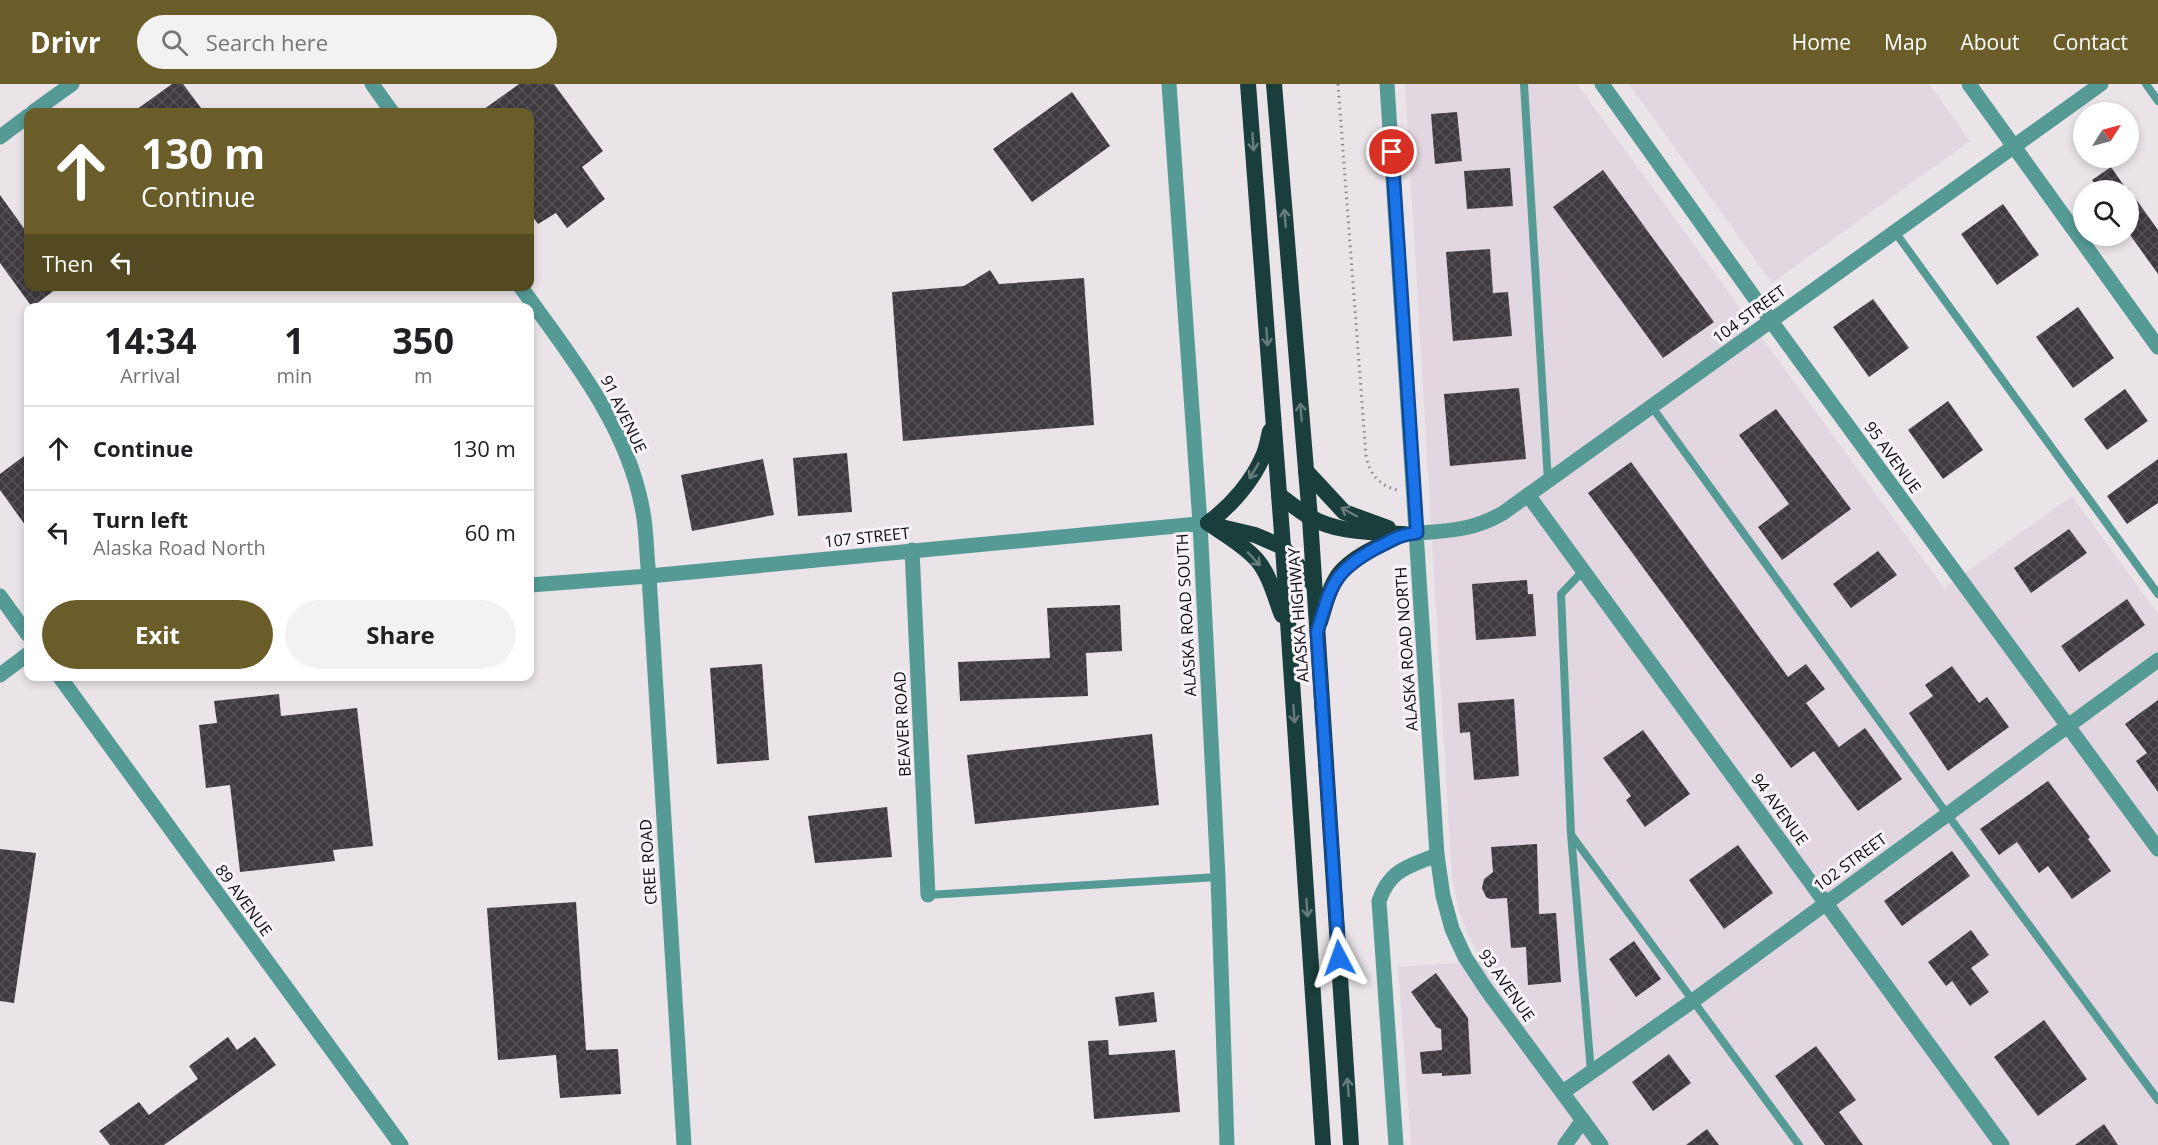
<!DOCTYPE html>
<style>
body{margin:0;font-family:"Open Sans",sans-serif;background:#f2f2f2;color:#202124;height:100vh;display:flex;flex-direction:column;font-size:22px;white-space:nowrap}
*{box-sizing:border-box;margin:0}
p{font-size:20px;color:#757577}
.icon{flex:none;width:33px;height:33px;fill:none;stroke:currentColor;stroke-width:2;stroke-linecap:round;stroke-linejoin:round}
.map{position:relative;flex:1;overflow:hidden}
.sheet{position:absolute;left:24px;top:219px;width:510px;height:378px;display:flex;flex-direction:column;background:#fff;border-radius:12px;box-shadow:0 3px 9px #0003}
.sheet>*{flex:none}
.hud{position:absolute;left:24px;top:24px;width:510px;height:183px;border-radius:12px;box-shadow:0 3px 9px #0003;background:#6a5d2a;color:#fff;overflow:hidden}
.needle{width:39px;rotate:54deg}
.tools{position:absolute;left:2073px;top:18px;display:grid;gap:12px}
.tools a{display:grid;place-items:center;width:66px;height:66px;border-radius:50%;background:#fff;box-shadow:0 3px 9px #0003;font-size:30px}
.pin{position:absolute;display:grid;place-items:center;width:51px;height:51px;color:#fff;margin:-26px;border:3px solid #fff;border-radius:50%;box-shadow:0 2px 6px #0007}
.me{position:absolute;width:66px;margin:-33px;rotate:356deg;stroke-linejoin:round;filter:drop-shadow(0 0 4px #0008)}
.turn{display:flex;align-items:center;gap:21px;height:126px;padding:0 18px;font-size:27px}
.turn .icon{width:78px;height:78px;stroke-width:2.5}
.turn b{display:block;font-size:42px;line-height:51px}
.then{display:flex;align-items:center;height:57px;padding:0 18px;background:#0003;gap:12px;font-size:22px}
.eta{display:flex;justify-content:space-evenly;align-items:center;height:102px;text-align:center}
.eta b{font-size:36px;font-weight:700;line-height:42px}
.primary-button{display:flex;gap:12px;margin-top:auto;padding:12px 18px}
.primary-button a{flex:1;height:69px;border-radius:36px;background:#6a5d2a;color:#fff;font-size:24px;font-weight:700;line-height:69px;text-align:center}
.primary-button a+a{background:#f2f2f2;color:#202124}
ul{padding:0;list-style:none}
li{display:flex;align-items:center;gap:18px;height:84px;padding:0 18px;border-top:2px solid #e0e0e0}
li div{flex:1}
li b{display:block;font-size:22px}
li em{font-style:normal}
header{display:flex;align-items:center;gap:36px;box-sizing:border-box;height:84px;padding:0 30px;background:#6a5d2a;color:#fff}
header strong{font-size:28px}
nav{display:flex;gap:33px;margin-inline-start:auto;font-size:21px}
.search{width:420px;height:54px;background:#f2f2f2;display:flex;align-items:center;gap:15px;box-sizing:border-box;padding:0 21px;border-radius:33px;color:#757577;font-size:22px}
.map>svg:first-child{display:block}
</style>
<header>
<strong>Drivr</strong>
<div class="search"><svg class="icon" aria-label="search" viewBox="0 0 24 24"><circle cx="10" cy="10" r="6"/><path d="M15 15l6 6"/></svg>Search here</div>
<nav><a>Home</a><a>Map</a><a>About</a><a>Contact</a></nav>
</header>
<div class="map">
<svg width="2158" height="1061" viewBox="0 0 2158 1061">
<defs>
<pattern id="building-cross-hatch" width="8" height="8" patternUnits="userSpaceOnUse" patternTransform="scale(1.5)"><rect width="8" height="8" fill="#3e3a3f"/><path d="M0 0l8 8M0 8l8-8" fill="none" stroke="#565357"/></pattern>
</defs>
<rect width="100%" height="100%" fill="#eae4e9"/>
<!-- built -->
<g fill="#e2d6e0">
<polygon points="1405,0 1577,0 1944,504 2072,412 2158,530 2158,1061 1411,1061 1398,883 1483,877 1468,852 1459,827 1452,794"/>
<polygon points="1629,0 1929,0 1970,57 1772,199"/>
</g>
<!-- building -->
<g fill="url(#building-cross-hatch)">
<polygon points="172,0 183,0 204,28 133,28"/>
<polygon points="519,0 554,0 603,67 582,83 605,115 567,144 556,129 538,140 530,129 530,28 480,28"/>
<polygon points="1072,8 1110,62 1032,118 993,65"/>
<polygon points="1457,28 1462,77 1435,80 1431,30"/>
<polygon points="2111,83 2127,106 2100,106 2092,96"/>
<polygon points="1510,84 1513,122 1467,125 1464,87"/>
<polygon points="1603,86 1714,238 1663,274 1553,123"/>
<polygon points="2128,104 2158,146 2158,190 2128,148"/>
<polygon points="0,111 28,150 28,202 60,202 32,223 0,179"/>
<polygon points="2003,120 2039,171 1997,201 1961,150"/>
<polygon points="1490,165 1493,209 1508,208 1512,252 1453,257 1446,168"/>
<polygon points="990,186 999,200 1084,194 1094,341 903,357 892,208 964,202"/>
<polygon points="1873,215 1909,264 1869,293 1833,243"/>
<polygon points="2078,223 2114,274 2073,304 2036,253"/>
<polygon points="1519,304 1526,375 1450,382 1444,310"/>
<polygon points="2125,305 2148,337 2107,366 2084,335"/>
<polygon points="1948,317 1983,366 1943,395 1908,346"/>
<polygon points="1776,325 1851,425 1782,476 1758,443 1789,420 1739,351"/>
<polygon points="28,369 28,445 0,406 0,390"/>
<polygon points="847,369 852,428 798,432 793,374"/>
<polygon points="763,375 774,431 692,447 681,391"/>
<polygon points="2158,375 2158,419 2127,440 2107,412"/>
<polygon points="1631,378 1788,593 1806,580 1825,605 1806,619 1839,663 1865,644 1902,695 1858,727 1814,667 1791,684 1588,409"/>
<polygon points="2069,445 2087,469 2031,509 2014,484"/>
<polygon points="1878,467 1897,491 1851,524 1833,500"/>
<polygon points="1527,496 1528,510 1533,510 1536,552 1476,556 1472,500"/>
<polygon points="2127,515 2145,541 2079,588 2061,562"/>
<polygon points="1120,521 1122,567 1086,569 1088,612 960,617 958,578 1050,574 1047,524"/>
<polygon points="762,580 769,676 717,680 710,584"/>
<polygon points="1952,582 1979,619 1987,613 2009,643 1948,687 1909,629 1933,612 1925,601"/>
<polygon points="279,610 281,632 357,624 373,762 333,766 335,777 240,788 230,701 206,704 199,641 217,639 214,617"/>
<polygon points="1514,615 1519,692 1474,696 1470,648 1460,649 1458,619"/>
<polygon points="2158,616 2158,708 2136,677 2147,669 2125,640"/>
<polygon points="1643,646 1690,710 1645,743 1626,716 1631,712 1603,674"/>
<polygon points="1152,650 1159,721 975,740 967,671"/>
<polygon points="2048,697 2090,753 2088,755 2111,787 2072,815 2048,782 2039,789 2017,758 1999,771 1980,745"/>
<polygon points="887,723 892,773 815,779 808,732"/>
<polygon points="1537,760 1539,830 1556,829 1561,898 1528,901 1526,863 1511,864 1507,814 1490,815 1486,813 1482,804 1484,795 1493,788 1491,763"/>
<polygon points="1738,761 1773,809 1724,845 1689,796"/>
<polygon points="0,765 36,769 14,919 0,917"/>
<polygon points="1952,767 1970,792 1902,842 1884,817"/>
<polygon points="576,818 586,966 618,965 621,1010 560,1014 556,971 498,976 487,824"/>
<polygon points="1971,846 1989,871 1971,884 1989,908 1970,922 1952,897 1946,902 1928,878"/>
<polygon points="1634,857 1661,895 1636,913 1609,875"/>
<polygon points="1436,889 1468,934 1471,990 1442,992 1442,989 1422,990 1420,968 1442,966 1441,945 1436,943 1411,908"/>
<polygon points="1154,908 1157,938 1119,942 1115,913"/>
<polygon points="2044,936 2087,995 2038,1032 1994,973"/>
<polygon points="228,953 237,966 255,953 276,981 164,1061 110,1061 99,1047 139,1018 149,1031 181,1007 198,995 189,982"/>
<polygon points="1108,956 1109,971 1175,966 1180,1028 1094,1035 1088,957"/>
<polygon points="1816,962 1856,1016 1839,1028 1863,1061 1825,1061 1775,992"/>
<polygon points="1669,970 1691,999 1653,1027 1632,998"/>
<polygon points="2104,1040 2118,1061 2075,1061"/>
<polygon points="1707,1045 1719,1061 1686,1061"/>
</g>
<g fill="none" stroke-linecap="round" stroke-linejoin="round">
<!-- path -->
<path stroke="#898588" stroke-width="3" stroke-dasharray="1.5 4.5" stroke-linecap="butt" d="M1338,0L1366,372C1370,390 1379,402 1398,406"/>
<!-- service -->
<g stroke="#559a95" stroke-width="8">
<polyline points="1524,0 1548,397"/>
<polyline points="2146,0 2158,17"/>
<polyline points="1895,148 2158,510"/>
<polyline points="1652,323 1947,730 2158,1016"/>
<polyline points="1583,487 1561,510 1571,750 1591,988"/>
<polyline points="1572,752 1799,1061"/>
<polyline points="928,811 1218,793"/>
</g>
<!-- minor -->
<g stroke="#559a95" stroke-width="15">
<polyline points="372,0 392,28"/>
<polyline points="1169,0 1200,439 1218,793 1227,1061"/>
<polyline points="1602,0 1771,237 2158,765"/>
<polyline points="1969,0 2158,263"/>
<path d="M520,202C569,270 626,339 642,423C647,445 646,470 649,492L684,1061"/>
<polyline points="1528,411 2002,1061"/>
<path d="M1405,450C1442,447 1471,448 1503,429L2101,0"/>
<polyline points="912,466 928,811"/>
<polyline points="530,501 649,492 1208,439"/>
<polyline points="0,512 28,551"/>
<polyline points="0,591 28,570"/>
<polyline points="59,592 401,1061"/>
<polyline points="1563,1008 1694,916 2158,576"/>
<path d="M1396,1061L1379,817C1390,785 1408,783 1437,771"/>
<polyline points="1565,1061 1583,1036"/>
</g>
<!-- tertiary -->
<g stroke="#559a95" stroke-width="15">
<polyline points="1387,0 1437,771 1443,812 1452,845 1465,873 1486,905 1601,1061"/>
<polyline points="33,28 72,0"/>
<polyline points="0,53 28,32"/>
</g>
<!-- trunk -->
<g stroke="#193e3c" stroke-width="16">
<polyline points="1248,0 1283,463 1323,1061"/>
<polyline points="1274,0 1310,434 1351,1061"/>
<polyline points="1306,387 1344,428 1388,444"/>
<path d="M1279,411C1289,418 1299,427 1310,433C1337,449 1371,448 1402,450"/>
<path d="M1208,439C1224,450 1244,461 1257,476C1270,491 1275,514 1282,531"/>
<path d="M1208,439C1231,422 1253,397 1264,370C1267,363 1268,355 1270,347"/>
<polyline points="1221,443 1255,451 1283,463 1313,500"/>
<path d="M1320,538C1325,522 1329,504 1339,490C1354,471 1382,461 1403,450"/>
</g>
</g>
<!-- one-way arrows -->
<defs><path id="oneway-shaft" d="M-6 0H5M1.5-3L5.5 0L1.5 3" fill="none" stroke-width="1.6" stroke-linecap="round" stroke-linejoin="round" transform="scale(1.5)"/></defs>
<g stroke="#677d7d">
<use href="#oneway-shaft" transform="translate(1253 58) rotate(86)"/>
<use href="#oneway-shaft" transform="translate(1285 134) rotate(-95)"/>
<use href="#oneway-shaft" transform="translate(1267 253) rotate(86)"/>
<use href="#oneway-shaft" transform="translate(1301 328) rotate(-95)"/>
<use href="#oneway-shaft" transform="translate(1254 387) rotate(121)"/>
<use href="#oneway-shaft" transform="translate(1349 428) rotate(-152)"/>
<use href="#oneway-shaft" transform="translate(1254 475) rotate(47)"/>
<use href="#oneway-shaft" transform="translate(1294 630) rotate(86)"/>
<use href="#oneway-shaft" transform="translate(1307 824) rotate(86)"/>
<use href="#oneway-shaft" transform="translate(1348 1003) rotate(-94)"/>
</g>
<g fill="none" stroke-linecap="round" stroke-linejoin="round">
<!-- route casing -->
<g stroke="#114b97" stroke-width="15">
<path id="route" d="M1339,874L1317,548C1331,501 1333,487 1378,463C1392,456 1400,450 1417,449L1392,68"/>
</g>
<!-- route -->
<use href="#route" stroke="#1a73e8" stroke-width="10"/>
</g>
<g text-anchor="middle" stroke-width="6" stroke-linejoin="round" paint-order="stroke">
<!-- street labels -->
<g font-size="16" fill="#0c0b0c" stroke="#f7f2f7">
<text transform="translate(1749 230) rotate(-36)" y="6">104 STREET</text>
<text transform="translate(624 330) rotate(64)" y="6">91 AVENUE</text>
<text transform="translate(1893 373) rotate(54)" y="6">95 AVENUE</text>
<text transform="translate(867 453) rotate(-6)" y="6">107 STREET</text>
<text transform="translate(1186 531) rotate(-93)" y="6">ALASKA ROAD SOUTH</text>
<text transform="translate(1298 531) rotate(-94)" y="6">ALASKA HIGHWAY</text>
<text transform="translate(1406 565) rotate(-94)" y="6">ALASKA ROAD NORTH</text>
<text transform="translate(902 640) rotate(-93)" y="6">BEAVER ROAD</text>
<text transform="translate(1780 725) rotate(54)" y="6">94 AVENUE</text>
<text transform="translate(648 778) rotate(-94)" y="6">CREE ROAD</text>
<text transform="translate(1850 778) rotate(-36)" y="6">102 STREET</text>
<text transform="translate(244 816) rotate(54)" y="6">89 AVENUE</text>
<text transform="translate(1507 901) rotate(55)" y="6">93 AVENUE</text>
</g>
</g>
</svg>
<div class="tools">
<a><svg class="needle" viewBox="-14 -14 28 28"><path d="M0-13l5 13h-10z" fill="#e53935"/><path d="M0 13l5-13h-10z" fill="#757577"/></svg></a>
<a><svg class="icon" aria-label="search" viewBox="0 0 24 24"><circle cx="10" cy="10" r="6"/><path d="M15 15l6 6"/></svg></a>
</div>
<div class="pin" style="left:1392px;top:68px;background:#d93025"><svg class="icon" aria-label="arrive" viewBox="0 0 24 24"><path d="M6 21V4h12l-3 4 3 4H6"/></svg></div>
<svg class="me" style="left:1339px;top:874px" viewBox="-20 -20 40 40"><path d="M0-17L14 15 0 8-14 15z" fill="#1a73e8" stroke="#fff" stroke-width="4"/></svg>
<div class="hud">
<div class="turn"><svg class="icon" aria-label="ahead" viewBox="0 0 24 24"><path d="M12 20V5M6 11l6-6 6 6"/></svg><div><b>130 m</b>Continue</div></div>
<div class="then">Then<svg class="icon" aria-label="left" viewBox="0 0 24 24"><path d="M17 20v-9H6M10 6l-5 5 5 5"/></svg></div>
</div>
<section class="sheet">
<div class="eta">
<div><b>14:34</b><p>Arrival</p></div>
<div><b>1</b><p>min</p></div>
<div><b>350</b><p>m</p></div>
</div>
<ul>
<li><svg class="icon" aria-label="ahead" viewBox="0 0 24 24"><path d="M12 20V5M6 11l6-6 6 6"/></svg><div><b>Continue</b></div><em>130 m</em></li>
<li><svg class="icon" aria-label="left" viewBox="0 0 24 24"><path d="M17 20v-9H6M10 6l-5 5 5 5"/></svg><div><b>Turn left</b><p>Alaska Road North</p></div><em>60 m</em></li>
</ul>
<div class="primary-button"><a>Exit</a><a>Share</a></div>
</section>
</div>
